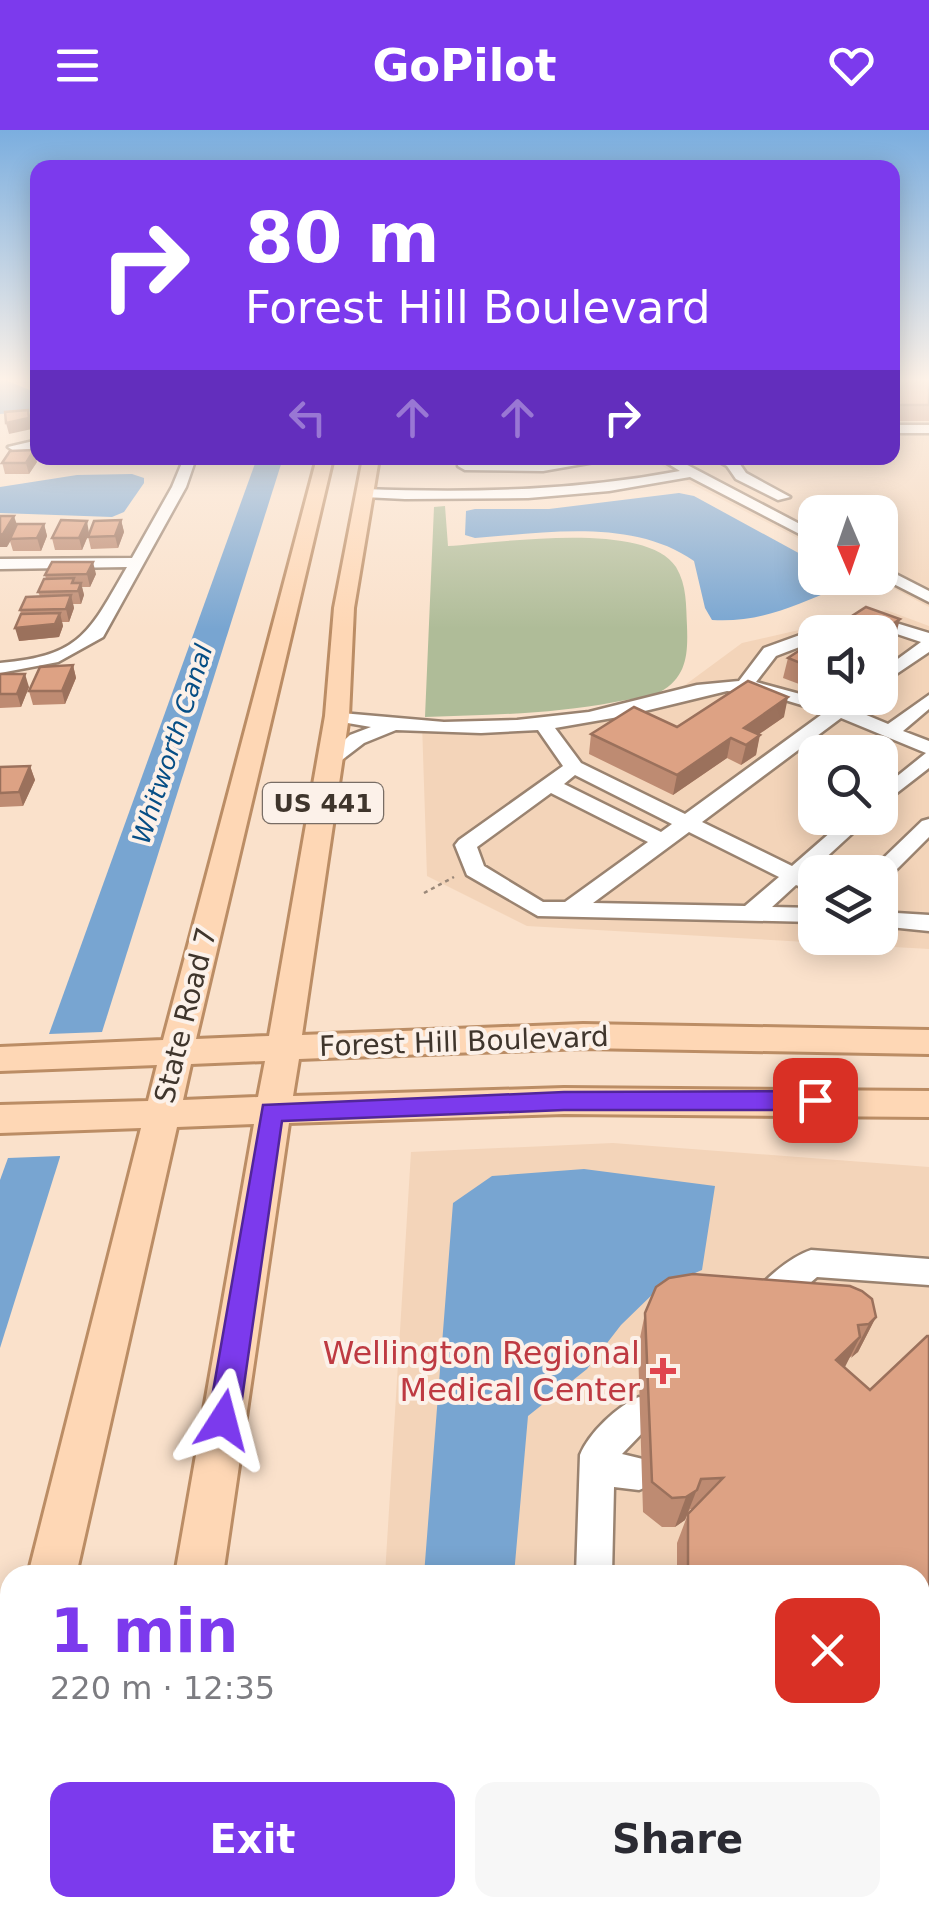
<!DOCTYPE html>
<meta charset="utf-8">
<style>
body{margin:0;font-family:"DejaVu Sans",sans-serif;background:#f7f7f7;color:#2b2b33;height:100vh;display:flex;flex-direction:column;font-size:38px;white-space:nowrap}
*{box-sizing:border-box;margin:0}
p{font-size:32px;color:#7c7c81}
.icon{flex:none;width:55px;height:55px;fill:none;stroke:currentColor;stroke-width:2;stroke-linecap:round;stroke-linejoin:round}
.map{position:relative;flex:1;overflow:hidden}
.sheet{position:absolute;left:0px;top:1435px;width:930px;height:352px;display:flex;flex-direction:column;background:#fff;border-radius:30px 30px 0 0;box-shadow:0 5px 25px #0003}
.sheet>*{flex:none}
.hud{position:absolute;left:30px;top:30px;width:870px;height:305px;border-radius:20px;box-shadow:0 5px 25px #0003;background:#7c3aed;color:#fff;overflow:hidden}
.needle{width:65px;rotate:178deg}
.controls{position:absolute;left:798px;top:365px;display:grid;gap:20px}
.controls a{display:grid;place-items:center;width:100px;height:100px;border-radius:20px;background:#fff;box-shadow:0 5px 25px #0003;font-size:50px}
.pin{position:absolute;display:grid;place-items:center;width:85px;height:85px;color:#fff;margin:-42px;border-radius:20px;box-shadow:0 5px 15px #0006}
.me{position:absolute;width:110px;margin:-55px;rotate:9deg;stroke-linejoin:round;filter:drop-shadow(0 0 8px #0008)}
.turn{display:flex;align-items:center;gap:35px;height:210px;padding:0 50px;font-size:45px}
.turn .icon{width:130px;height:130px;stroke-width:2.5}
.turn b{display:block;font-size:70px;line-height:85px}
.lanes{display:flex;align-items:center;height:95px;padding:0 50px;background:#0003;justify-content:center;gap:50px;direction:ltr}
.lanes .off{opacity:.35}
.round{display:grid;place-items:center;flex:none;width:105px;height:105px;border-radius:20px;background:#f7f7f7}
.summary{display:flex;align-items:center;justify-content:space-between;height:170px;padding:0 50px}
h1{font-size:60px;font-weight:700;line-height:75px;color:#7c3aed}
.primary-button{display:flex;gap:20px;margin-top:auto;padding:20px 50px}
.primary-button a{flex:1;height:115px;border-radius:20px;background:#7c3aed;color:#fff;font-size:40px;font-weight:700;line-height:115px;text-align:center}
.primary-button a+a{background:#f7f7f7;color:#2b2b33}
header{display:flex;justify-content:space-between;align-items:center;height:130px;padding:0 50px;background:#7c3aed;color:#fff;font-size:45px;font-weight:700}
.map>svg:first-child{display:block}
</style>
<header><svg class="icon" aria-label="menu" viewBox="0 0 24 24"><path d="M4 6h16M4 12h16M4 18h16"/></svg>GoPilot<svg class="icon" aria-label="heart" viewBox="0 0 24 24"><path d="M12 20l-8-8c-3-5 5-10 8-4 3-6 11-1 8 4z"/></svg></header>
<div class="map">
<svg width="929" height="1787" viewBox="0 0 929 1787">
<rect width="100%" height="100%" fill="#fae1cb"/>
<!-- built -->
<g fill="#f3d4b9" fill-rule="evenodd">
<polygon points="893,248 929,248 929,477 874,448 880,448 880,382 815,382 815,417 688,352 650,328 892,328"/>
<path d="M886,480L929,496V819L527,796L427,746L422,593L559,587L655,568L681,558L742,513ZM815,502H880V568H815ZM815,622H880V688H815ZM815,742H880V808H815Z"/>
<polygon points="613,1013 929,1037 929,1787 365,1787 365,1778 920,1778 920,1445 385,1445 411,1022"/>
</g>
<!-- green -->
<path fill="#afbc98" d="M445,376L448,416C499,413 646,390 676,437C687,455 686,476 687,496C688,524 687,547 660,562C647,568 629,569 615,572C552,584 489,585 425,587L434,377Z"/>
<!-- water -->
<g fill="#78a5d1">
<polygon points="0,248 37,263 37,281 0,284"/>
<polygon points="257,328 283,328 102,902 49,904"/>
<polygon points="132,344 144,348 144,353 124,382 112,387 0,383 0,357 77,345"/>
<path d="M679,363L694,366L815,432V448L843,450L837,458C795,476 758,493 712,490L705,478L694,431C632,388 546,403 475,408L465,405L466,381L475,379H549Z"/>
<polygon points="60,1026 60,1027 0,1218 0,1050 8,1028"/>
<polygon points="584,1039 715,1056 702,1140 658,1159 621,1195 587,1239 528,1286 514,1445 424,1445 453,1073 492,1046"/>
</g>
<g fill="none" stroke-linecap="round" stroke-linejoin="round">
<!-- minor casing -->
<g stroke="#9a8370" stroke-width="5">
<g id="minor">
<rect x="892" y="295" width="37" height="8"/>
<polygon points="38,310 38,318 14,321 8,317"/>
<path d="M184,328H196L186,357L103,507L58,532L0,543V533C82,526 89,502 127,437L0,439V429L132,428L172,357Z"/>
<polygon points="459,328 471,328 471,332 617,328 543,341 465,340 458,336"/>
<path d="M659,328H674L815,402V412L690,347L609,361L528,368L405,369L364,367L357,363L364,359C470,363 575,361 680,341Z"/>
<polygon points="713,328 737,330 746,343 790,367 778,370 736,349 727,336"/>
<polygon points="880,436 929,461 929,472 880,447"/>
<path d="M876,487L929,503V522L880,555V542L921,512L876,497L815,502V511L776,526L756,552L837,574L845,568H865L852,579L888,594L929,565V579L903,601L929,611V638L880,676V660L926,623L841,588L702,692L792,736L847,688H869L808,744L815,747V763L796,755L772,777L815,778V792L538,786L467,745L455,715L459,710L563,636L538,600L481,603L396,600L364,613L330,639L320,633L350,605L371,597L330,590V582L444,592L517,590L589,582L697,555L739,551L764,518L833,493ZM727,561L765,564L825,582L685,684L581,633L555,598L624,586ZM575,645L672,694L661,702L564,654ZM551,663L648,712L565,772H543L484,736L477,717ZM689,702L779,747L745,776L593,773Z"/>
<polygon points="929,689 929,707 888,748 880,750 880,742 869,742 922,691"/>
<polygon points="880,782 929,785 929,801 880,796"/>
<path d="M811,1120L929,1129V1155L817,1147L775,1183L764,1187L753,1183L748,1173C758,1153 790,1127 811,1120Z"/>
<path d="M639,1267L651,1272L656,1283L651,1294L622,1324L651,1331L656,1343L651,1355L639,1360L614,1357L612,1445H576L580,1325C589,1303 617,1276 639,1267Z"/>
<rect x="562" y="1778" width="44" height="9"/>
</g>
</g>
<!-- major casing -->
<g stroke="#bb8d65" stroke-width="6">
<g id="major">
<path d="M317,328H333L196,909L269,906L325,586L334,478L363,328H379L354,478L349,586L302,905L583,894L929,900V924L583,918L299,929L293,966L564,958L929,961V987L564,984L289,993L223,1445H175L254,994L177,997L76,1445H28L141,998L0,1003V975L148,971L157,935L0,941V917L163,910ZM265,931L258,967L183,970L191,934Z"/>
<polygon points="10,1598 10,1689 0,1693 0,1602"/>
<polygon points="119,1778 177,1778 176,1787 118,1787"/>
</g>
</g>
<!-- path -->
<polyline stroke="#9a8879" stroke-width="2.5" stroke-dasharray="4 4" stroke-linecap="butt" points="424,763 454,747"/>
<!-- minor -->
<use href="#minor" fill="#fff" fill-rule="evenodd"/>
<!-- major -->
<use href="#major" fill="#fed7b5" fill-rule="evenodd"/>
</g>
<!-- wall -->
<g fill="#be8b72">
<rect x="892" y="248" width="37" height="43"/>
<polygon points="0,324 2,332 37,332 29,344 5,344"/>
<polygon points="42,328 71,328 67,333 44,333"/>
<polygon points="74,328 101,328 99,332 75,332"/>
<polygon points="107,328 135,328 132,333 108,334"/>
<polygon points="139,328 168,328 165,334 140,334"/>
<polygon points="121,390 124,402 118,418 91,419 88,406 82,420 55,420 52,408 89,403"/>
<polygon points="44,394 47,406 41,421 13,421 10,411 7,417 17,395"/>
<polygon points="96,444 90,457 82,457 84,465 81,474 73,474 74,478 69,492 62,492 63,496 59,507 19,511 21,484 20,480 40,466 38,462 46,449 45,445"/>
<polygon points="815,510 815,560 783,548 788,528"/>
<polygon points="73,535 76,548 65,574 33,575 29,561"/>
<polygon points="0,544 29,557 21,577 0,578"/>
<polygon points="784,587 759,604 756,625 741,635 727,628 673,665 589,624 591,604"/>
<polygon points="30,636 35,650 23,676 0,677 0,637"/>
<polygon points="693,1144 850,1156 862,1161 872,1169 876,1187 858,1222 849,1228 844,1237 870,1260 927,1206 929,1206 929,1787 887,1787 879,1778 920,1778 920,1445 677,1445 677,1413 688,1384 693,1379 690,1379 685,1390 675,1397 662,1397 643,1382 638,1218 645,1183 656,1157 669,1148"/>
</g>
<!-- shaded-wall -->
<g fill="#9b715c">
<polygon points="28,280 32,299 9,304 6,293"/>
<polygon points="34,320 37,332 29,344 26,333"/>
<polygon points="479,328 522,328 479,332"/>
<polygon points="14,386 18,398 7,417 0,417 0,405"/>
<polygon points="121,390 124,402 118,418 115,406"/>
<polygon points="87,391 89,403 82,420 79,408"/>
<polygon points="44,394 47,406 41,421 37,408"/>
<polygon points="93,432 96,444 90,457 87,444"/>
<polygon points="81,453 84,465 81,474 78,461"/>
<polygon points="71,465 74,478 69,492 66,479"/>
<polygon points="60,483 63,496 59,507 19,511 15,498"/>
<polygon points="900,489 895,508 883,517 880,527 880,503"/>
<polygon points="73,535 76,548 65,574 62,561"/>
<polygon points="25,544 29,557 21,577 17,564"/>
<polygon points="788,567 784,587 745,614 744,598"/>
<polygon points="760,605 756,625 741,635 746,615"/>
<polygon points="731,608 727,628 673,665 677,645"/>
<polygon points="30,636 35,650 23,676 19,662"/>
<polygon points="876,1187 858,1222 851,1228 869,1194"/>
<polygon points="860,1207 843,1241 836,1230"/>
<polygon points="701,1349 685,1390 675,1397 686,1367"/>
</g>
<!-- building -->
<g fill="#dda284" stroke="#9b715c" stroke-width="2.5">
<rect x="892" y="248" width="37" height="27"/>
<polygon points="28,280 29,288 6,293 5,282"/>
<polygon points="34,320 26,333 2,333 10,321"/>
<polygon points="0,386 14,386 3,404 0,405"/>
<polygon points="61,390 87,391 79,408 52,408"/>
<polygon points="121,390 115,406 88,407 94,391"/>
<polygon points="17,394 44,394 37,408 10,409"/>
<polygon points="52,432 93,432 87,444 45,445"/>
<polygon points="74,448 72,453 81,453 78,461 38,462 44,449"/>
<polygon points="71,465 66,479 20,480 26,467"/>
<polygon points="866,477 900,489 880,503 827,502"/>
<polygon points="60,483 55,494 15,498 21,484"/>
<polygon points="815,510 815,539 788,528"/>
<polygon points="73,535 62,561 29,561 40,537"/>
<polygon points="0,544 25,544 17,564 0,564"/>
<polygon points="748,551 788,567 744,598 760,605 746,615 731,608 677,645 591,604 634,577 677,597"/>
<polygon points="30,636 19,662 0,663 0,637"/>
<polygon points="693,1144 850,1156 862,1161 872,1169 876,1187 869,1194 858,1195 860,1207 836,1230 870,1260 927,1206 929,1206 929,1787 925,1787 917,1778 920,1778 920,1445 688,1445 688,1384 723,1348 701,1349 697,1360 686,1367 672,1368 652,1352 645,1183 656,1157 669,1148"/>
</g>
<!-- sky -->
<linearGradient id="sky" x2="0" y2="1"><stop stop-color="#7baedf"/><stop offset="0.5" stop-color="#fdf2e8"/><stop offset="1" stop-color="#fdf2e8" stop-opacity="0"/></linearGradient>
<rect width="929" height="499" fill="url(#sky)"/>
<!-- route -->
<polygon fill="#7c3aed" stroke="#51269a" stroke-width="2.5" points="815,961 823,964 827,970 823,977 815,980 564,980 282,991 239,1290 234,1301 223,1305 212,1301 208,1290 263,975 564,962"/>
<!-- markers -->
<path fill="#e0444e" stroke="#fcf1e9" stroke-width="4" d="M658 1226h10v10h10v10h-10v10h-10v-10h-10v-10h10z"/>
<g text-anchor="middle" stroke-width="8" stroke-linejoin="round" paint-order="stroke">
<!-- far-water labels -->
<g font-size="25" font-style="italic" fill="#064e85" stroke="#fcf1e9">
<text transform="translate(172 614) rotate(-72)" y="9">Whitworth Canal</text>
</g>
<!-- shield labels -->
<rect fill="#fcf1e9" stroke="#786d65" stroke-width="2.5" x="263" y="653" width="120" height="40" rx="8"/>
<g font-size="25" font-weight="bold" fill="#3f352c">
<text x="323" y="682">US 441</text>
</g>
<!-- street labels -->
<g font-size="28" fill="#3f352c" stroke="#fcf1e9">
<text transform="translate(185 885) rotate(-76)" y="10">State Road 7</text>
<text transform="translate(464 911) rotate(-2)" y="10">Forest Hill Boulevard</text>
</g>
<!-- near-health labels -->
<g font-size="32" fill="#be3a42" stroke="#fcf1e9" text-anchor="end">
<text x="640" y="1234">Wellington Regional<tspan x="640" dy="37">Medical Center</tspan></text>
</g>
</g>
</svg>
<div class="controls">
<a><svg class="needle" viewBox="-14 -14 28 28"><path d="M0-13l5 13h-10z" fill="#e53935"/><path d="M0 13l5-13h-10z" fill="#7c7c81"/></svg></a>
<a><svg class="icon" aria-label="sound" viewBox="0 0 24 24"><path d="M4 9h4l5-4v14l-5-4H4zM17 9q2 3 0 6"/></svg></a>
<a><svg class="icon" aria-label="search" viewBox="0 0 24 24"><circle cx="10" cy="10" r="6"/><path d="M15 15l6 6"/></svg></a>
<a><svg class="icon" aria-label="layers" viewBox="0 0 24 24"><path d="M12 4l9 5-9 5-9-5zM3 14l9 5 9-5"/></svg></a>
</div>
<div class="pin" style="left:815px;top:970px;background:#d93025"><svg class="icon" aria-label="arrive" viewBox="0 0 24 24"><path d="M6 21V4h12l-3 4 3 4H6"/></svg></div>
<svg class="me" style="left:223px;top:1290px" viewBox="-20 -20 40 40"><path d="M0-17L14 15 0 8-14 15z" fill="#7c3aed" stroke="#fff" stroke-width="4"/></svg>
<div class="hud">
<div class="turn"><svg class="icon" aria-label="right" viewBox="0 0 24 24"><path d="M7 20v-9h11M14 6l5 5-5 5"/></svg><div><b>80 m</b>Forest Hill Boulevard</div></div>
<div class="lanes"><svg class="icon off" aria-label="left" viewBox="0 0 24 24"><path d="M17 20v-9H6M10 6l-5 5 5 5"/></svg><svg class="icon off" aria-label="ahead" viewBox="0 0 24 24"><path d="M12 20V5M6 11l6-6 6 6"/></svg><svg class="icon off" aria-label="ahead" viewBox="0 0 24 24"><path d="M12 20V5M6 11l6-6 6 6"/></svg><svg class="icon" aria-label="right" viewBox="0 0 24 24"><path d="M7 20v-9h11M14 6l5 5-5 5"/></svg></div>
</div>
<section class="sheet">
<div class="summary"><div><h1>1 min</h1><p>220 m · 12:35</p></div><a class="round" style="background:#d93025;color:#fff"><svg class="icon" aria-label="close" viewBox="0 0 24 24"><path d="M6 6l12 12M18 6L6 18"/></svg></a></div>
<div class="primary-button"><a>Exit</a><a>Share</a></div>
</section>
</div>
